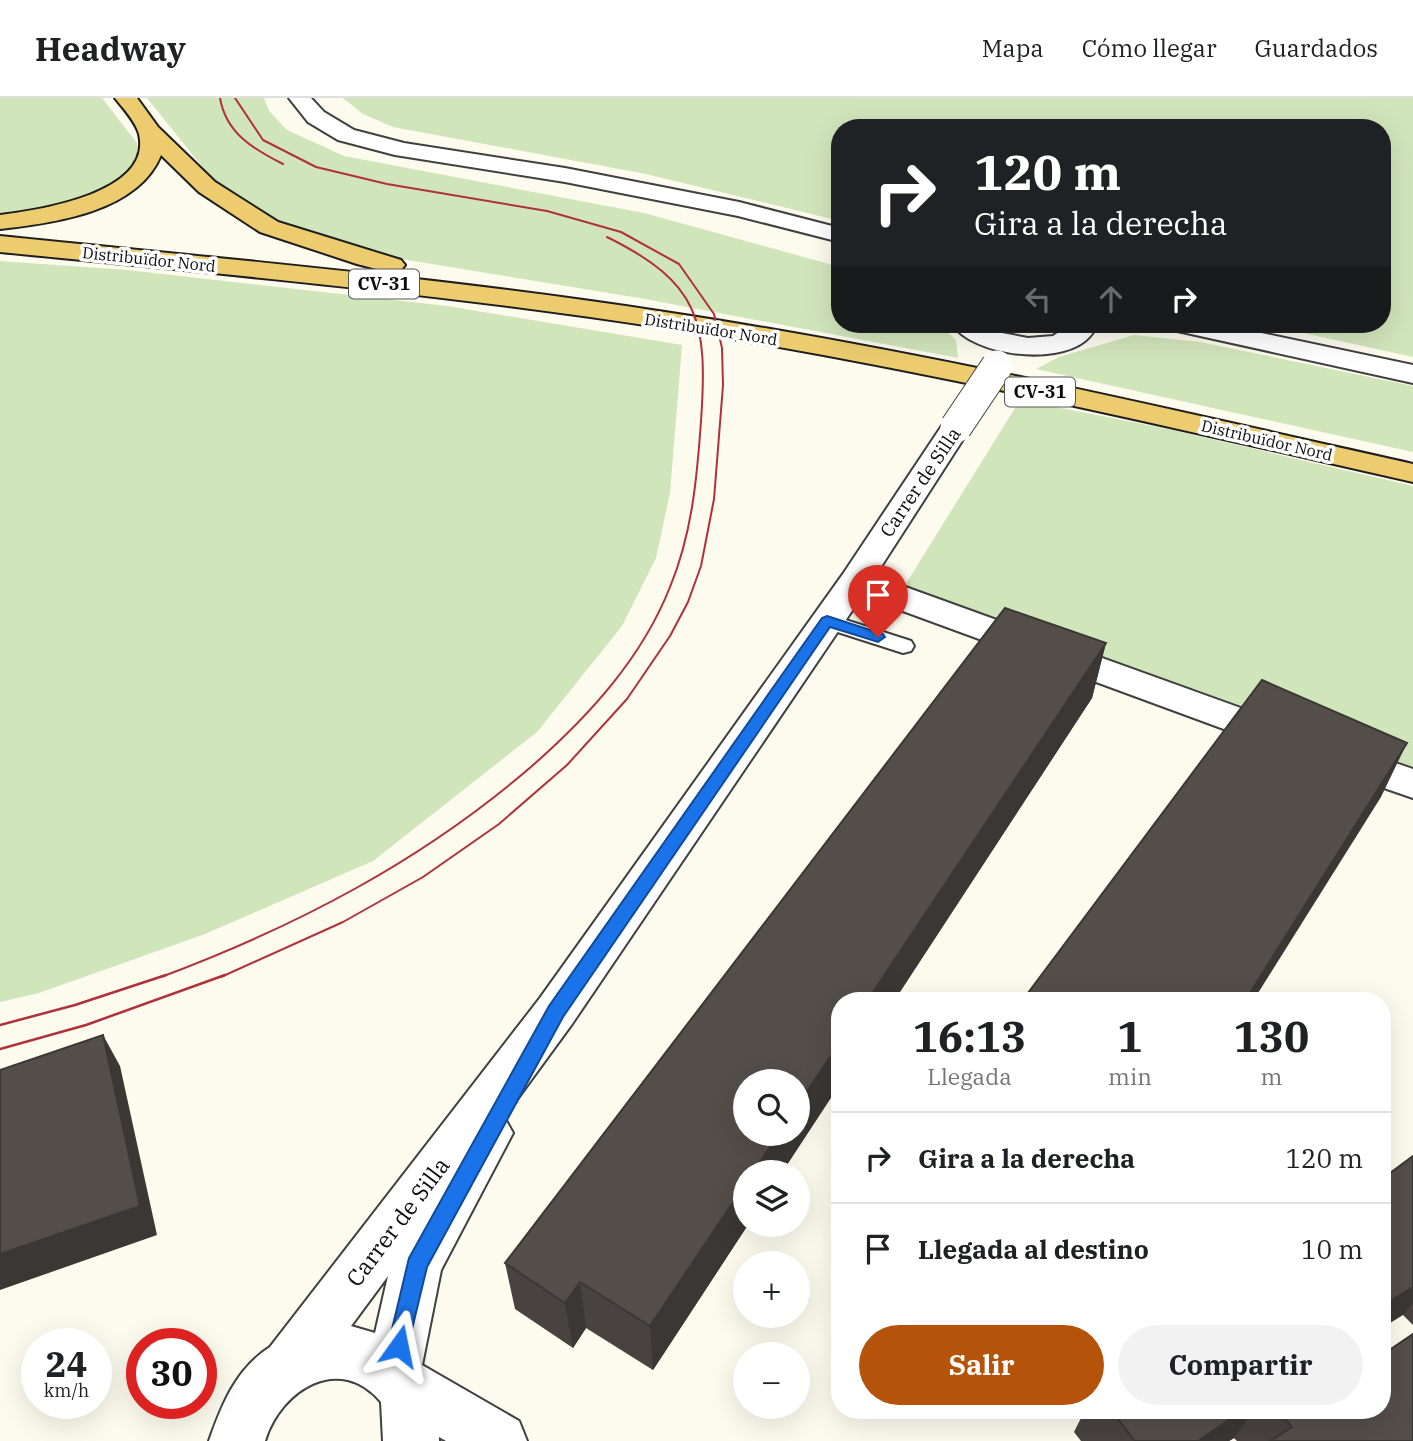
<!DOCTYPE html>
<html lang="es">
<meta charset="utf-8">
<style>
body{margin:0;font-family:"IBM Plex Serif",serif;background:#f2f2f2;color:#202124;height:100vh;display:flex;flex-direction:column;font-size:26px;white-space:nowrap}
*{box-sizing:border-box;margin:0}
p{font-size:23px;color:#757577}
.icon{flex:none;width:38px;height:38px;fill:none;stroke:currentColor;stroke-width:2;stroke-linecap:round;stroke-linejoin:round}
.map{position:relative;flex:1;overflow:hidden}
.details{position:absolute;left:831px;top:894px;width:560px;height:427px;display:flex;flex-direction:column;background:#fff;border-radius:28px;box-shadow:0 7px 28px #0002}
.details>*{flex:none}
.banner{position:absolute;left:831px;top:21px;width:560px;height:214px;border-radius:28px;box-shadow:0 7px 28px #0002;background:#202124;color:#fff;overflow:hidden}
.buttons{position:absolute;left:733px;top:971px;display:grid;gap:14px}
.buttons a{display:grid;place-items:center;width:77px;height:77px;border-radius:50%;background:#fff;box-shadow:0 7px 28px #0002;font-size:35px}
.speed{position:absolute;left:21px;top:1230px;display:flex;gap:14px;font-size:35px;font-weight:700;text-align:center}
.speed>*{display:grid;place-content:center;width:91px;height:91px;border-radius:50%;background:#fff;box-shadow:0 7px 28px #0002;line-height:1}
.speed small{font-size:18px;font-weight:400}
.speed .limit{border:10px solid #d22;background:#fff;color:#111}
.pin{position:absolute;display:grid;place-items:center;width:60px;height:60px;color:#fff;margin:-72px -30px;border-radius:50% 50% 50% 0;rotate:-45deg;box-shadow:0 0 7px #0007}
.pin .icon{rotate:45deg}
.me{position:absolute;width:77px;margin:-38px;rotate:12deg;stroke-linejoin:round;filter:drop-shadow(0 0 5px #0008)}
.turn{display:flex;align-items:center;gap:24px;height:147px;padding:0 28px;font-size:32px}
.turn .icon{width:91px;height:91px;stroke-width:2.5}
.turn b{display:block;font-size:49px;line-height:60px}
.lanes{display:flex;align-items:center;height:66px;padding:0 28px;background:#0003;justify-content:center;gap:35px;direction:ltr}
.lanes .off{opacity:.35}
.eta{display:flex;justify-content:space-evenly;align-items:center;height:119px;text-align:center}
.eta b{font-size:42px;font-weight:700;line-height:49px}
.button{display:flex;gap:14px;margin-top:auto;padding:14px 28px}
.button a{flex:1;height:80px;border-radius:42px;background:#b45309;color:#fff;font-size:28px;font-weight:700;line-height:80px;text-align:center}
.button a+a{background:#f2f2f2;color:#202124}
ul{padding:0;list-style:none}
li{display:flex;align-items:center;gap:21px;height:91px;padding:0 28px;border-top:2px solid #e0e0e0}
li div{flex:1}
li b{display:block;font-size:26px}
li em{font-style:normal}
header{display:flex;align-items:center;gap:42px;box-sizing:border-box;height:98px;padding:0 35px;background:#fff;border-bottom:2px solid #e0e0e0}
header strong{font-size:33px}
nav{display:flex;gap:38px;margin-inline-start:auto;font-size:24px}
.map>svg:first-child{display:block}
</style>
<header>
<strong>Headway</strong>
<nav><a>Mapa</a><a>Cómo llegar</a><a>Guardados</a></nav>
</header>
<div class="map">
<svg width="1413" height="1343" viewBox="0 0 1413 1343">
<rect width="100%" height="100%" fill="#fdfaee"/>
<!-- green -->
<g fill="#d1e5bb">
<path d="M0,0H102L137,45V62C103,104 52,112 0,117Z"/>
<polygon points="147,0 264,0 269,13 287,32 344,58 644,115 840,169 840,226 939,226 956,242 958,260 645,201 389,159 345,146 275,123 213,82"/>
<polygon points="343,0 1413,0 1413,259 1262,226 1382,226 1382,30 840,30 840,123 646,76 393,29 363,16"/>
<polygon points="0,163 127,172 447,208 682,247 670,395 656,460 622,528 537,634 373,763 205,836 39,895 0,904"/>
<polygon points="1134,237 1200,244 1413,288 1413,354 1036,271 1059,259"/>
<polygon points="1020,302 1173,332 1413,388 1413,681 902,492"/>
</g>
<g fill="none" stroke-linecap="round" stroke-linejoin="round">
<!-- lane casing -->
<g stroke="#404040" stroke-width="4">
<polygon id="lane" points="827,516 911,543 914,548 911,553 903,555 819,528 816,523 819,518"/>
</g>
<!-- street casing -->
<g stroke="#404040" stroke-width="4">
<g id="street">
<polygon points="289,0 311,0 324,14 354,32 404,45 565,70 739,104 840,130 840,144 738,118 565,84 395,57 338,42 308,24"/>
<path d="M952,226H983L1002,235L1028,240L1053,238L1071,226H1099C1095,232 1090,239 1085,243C1055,267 974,258 952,226Z"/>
<polygon points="1168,226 1219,226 1413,267 1413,285 1182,234 1172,232"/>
<path d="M956,320L967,323L971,329L875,478L1296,630L1302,639L1296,648L1283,652L1270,648L862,498L572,926L504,1019L513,1035L441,1172L422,1267L519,1323L527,1343H446L439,1339V1343H383L381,1304C340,1255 281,1291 265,1343H209C222,1306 236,1271 270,1249L540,900L843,476L945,323ZM388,1178L375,1235L351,1228Z"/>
<polygon points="1343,647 1413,671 1413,700 1329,671 1324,661 1329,651"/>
</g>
</g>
<!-- primary casing -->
<g stroke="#1e1e1e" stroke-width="4">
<g id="primary">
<path d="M115,0H137L158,29L215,84L278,124L401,162L405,167L401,172L392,175L357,166L260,134L199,94L161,57C138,114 54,125 0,131V117C40,112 153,95 139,36C136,24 123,10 115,0Z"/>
<path d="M0,138C222,161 445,180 665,214C917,252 1165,310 1413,366V384C1165,328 917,269 665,230C445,196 222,176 0,154Z"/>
</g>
</g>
<!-- lane -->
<use href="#lane" fill="#fff" fill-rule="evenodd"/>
<!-- street -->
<use href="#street" fill="#fff" fill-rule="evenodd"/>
<!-- primary -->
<use href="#primary" fill="#eccc6f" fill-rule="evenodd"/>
<!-- tram-far1 -->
<g stroke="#b03139" stroke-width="2">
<path d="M220,0C226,35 253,51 283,66"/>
<path d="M161,879C297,828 422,763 532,668C589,618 642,560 670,489C692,436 697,380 701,323C708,223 700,185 607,139"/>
<polyline points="221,879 343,824 423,779 499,726 567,667 627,601 670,538 688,504 701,468 714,401 723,287 722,250 714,216 679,166 621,134 547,113 387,86 316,69 263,42 235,0"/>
</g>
<!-- tram -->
<g stroke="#b03139" stroke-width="2.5">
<polyline points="0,927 75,907 166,877"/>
<polyline points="0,951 86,927 225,877"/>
</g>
<!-- street-bridge casing -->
<g stroke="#404040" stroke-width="33" stroke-linecap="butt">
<polyline id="street-bridge" points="956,329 997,268"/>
</g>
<!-- street-bridge -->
<use href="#street-bridge" stroke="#fff" stroke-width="31"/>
</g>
<!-- wall -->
<g fill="#484340">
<polygon points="1106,545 1092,600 653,1272 586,1230 573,1250 515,1211 505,1165"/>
<polygon points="1413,1058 1413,1227 1403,1217"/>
<polygon points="840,1151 840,1195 834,1191"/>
<polygon points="1085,1312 1382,1312 1413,1343 1237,1343 1234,1340 1229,1343 1081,1343 1074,1334"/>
</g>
<!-- shaded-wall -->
<g fill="#3b3734">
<polygon points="1106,545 1092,600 894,903 867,903"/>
<polygon points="1407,645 1381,699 1253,903 1245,903"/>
<polygon points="103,937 120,968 157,1137 0,1192 0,1156"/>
<polygon points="840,944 840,986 782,1074 753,1074 779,1036 798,1036 798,1007"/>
<polygon points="746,1085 746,1127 748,1127 653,1272 650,1228"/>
<polygon points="580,1184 586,1230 573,1250 565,1205"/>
<polygon points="1413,1189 1413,1205 1403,1217 1382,1230 1382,1208"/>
<polygon points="1243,1312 1254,1312 1234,1340 1229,1343 1198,1343"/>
</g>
<!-- building -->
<g fill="#544e4a" stroke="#3b3734" stroke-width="2">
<polygon points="1005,510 1106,545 867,903 840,903 840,944 798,1007 798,984 746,984 746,1036 779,1036 753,1074 746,1074 746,1085 650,1228 580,1184 565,1205 505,1165"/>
<polygon points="1262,582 1407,645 1245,903 1022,903"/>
<polygon points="103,937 140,1108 0,1156 0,972"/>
<polygon points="1413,1058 1413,1189 1382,1208 1382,1081"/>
<polygon points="1413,1236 1413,1343 1270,1343 1292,1329 1277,1312 1382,1312 1382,1257"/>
<polygon points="1111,1312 1243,1312 1198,1343 1135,1343"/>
</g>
<!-- route -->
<polygon fill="#1a73e8" stroke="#114b97" stroke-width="2" points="827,518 883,536 885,539 878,544 830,529 563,919 427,1169 406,1256 399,1259 391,1256 388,1248 409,1160 549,908 822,520"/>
<g text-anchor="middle" stroke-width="7" stroke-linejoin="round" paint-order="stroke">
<!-- far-street labels -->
<g font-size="16" fill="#0d0d0d" stroke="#fff">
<text transform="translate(149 161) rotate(6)" y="6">Distribuïdor Nord</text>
<text transform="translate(711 231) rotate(9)" y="6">Distribuïdor Nord</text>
<text transform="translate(1267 342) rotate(13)" y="6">Distribuïdor Nord</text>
</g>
<!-- shield labels -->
<g fill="#fff" stroke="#565656" stroke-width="2">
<rect x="349" y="171.5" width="70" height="29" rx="5"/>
<rect x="1005" y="279.5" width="70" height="29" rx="5"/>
</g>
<g font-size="18" font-weight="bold" fill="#0d0d0d">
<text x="384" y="192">CV-31</text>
<text x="1040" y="300">CV-31</text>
</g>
<!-- street labels -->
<g font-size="19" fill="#0d0d0d" stroke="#fff">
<text transform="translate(920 384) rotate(-56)" y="7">Carrer de Silla</text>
</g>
<!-- near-street labels -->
<g font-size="23" fill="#0d0d0d" stroke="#fff">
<text transform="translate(398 1124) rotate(-53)" y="8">Carrer de Silla</text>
</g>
</g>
</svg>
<div class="buttons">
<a><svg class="icon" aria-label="search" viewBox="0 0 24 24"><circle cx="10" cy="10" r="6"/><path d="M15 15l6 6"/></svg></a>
<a><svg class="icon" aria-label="layers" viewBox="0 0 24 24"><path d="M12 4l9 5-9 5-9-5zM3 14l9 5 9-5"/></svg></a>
<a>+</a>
<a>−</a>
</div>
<div class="speed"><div>24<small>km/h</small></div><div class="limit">30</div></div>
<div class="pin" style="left:878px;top:539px;background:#d93025"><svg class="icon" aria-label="arrive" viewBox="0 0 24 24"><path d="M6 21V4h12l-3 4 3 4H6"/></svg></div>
<svg class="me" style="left:399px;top:1248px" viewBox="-20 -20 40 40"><path d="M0-17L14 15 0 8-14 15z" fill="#1a73e8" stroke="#fff" stroke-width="4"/></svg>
<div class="banner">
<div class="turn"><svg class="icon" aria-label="right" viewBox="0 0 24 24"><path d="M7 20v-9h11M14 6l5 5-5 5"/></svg><div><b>120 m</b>Gira a la derecha</div></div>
<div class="lanes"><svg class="icon off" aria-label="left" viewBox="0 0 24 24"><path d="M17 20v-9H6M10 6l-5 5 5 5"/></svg><svg class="icon off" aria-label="ahead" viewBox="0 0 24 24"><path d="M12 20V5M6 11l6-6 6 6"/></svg><svg class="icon" aria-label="right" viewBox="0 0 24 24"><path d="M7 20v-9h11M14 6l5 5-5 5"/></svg></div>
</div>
<section class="details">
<div class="eta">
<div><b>16:13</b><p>Llegada</p></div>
<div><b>1</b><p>min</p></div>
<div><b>130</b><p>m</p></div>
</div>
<ul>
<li><svg class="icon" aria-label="right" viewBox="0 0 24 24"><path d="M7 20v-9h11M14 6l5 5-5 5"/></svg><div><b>Gira a la derecha</b></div><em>120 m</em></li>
<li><svg class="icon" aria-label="arrive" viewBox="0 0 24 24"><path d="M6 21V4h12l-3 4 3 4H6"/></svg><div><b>Llegada al destino</b></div><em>10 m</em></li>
</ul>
<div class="button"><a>Salir</a><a>Compartir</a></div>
</section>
</div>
